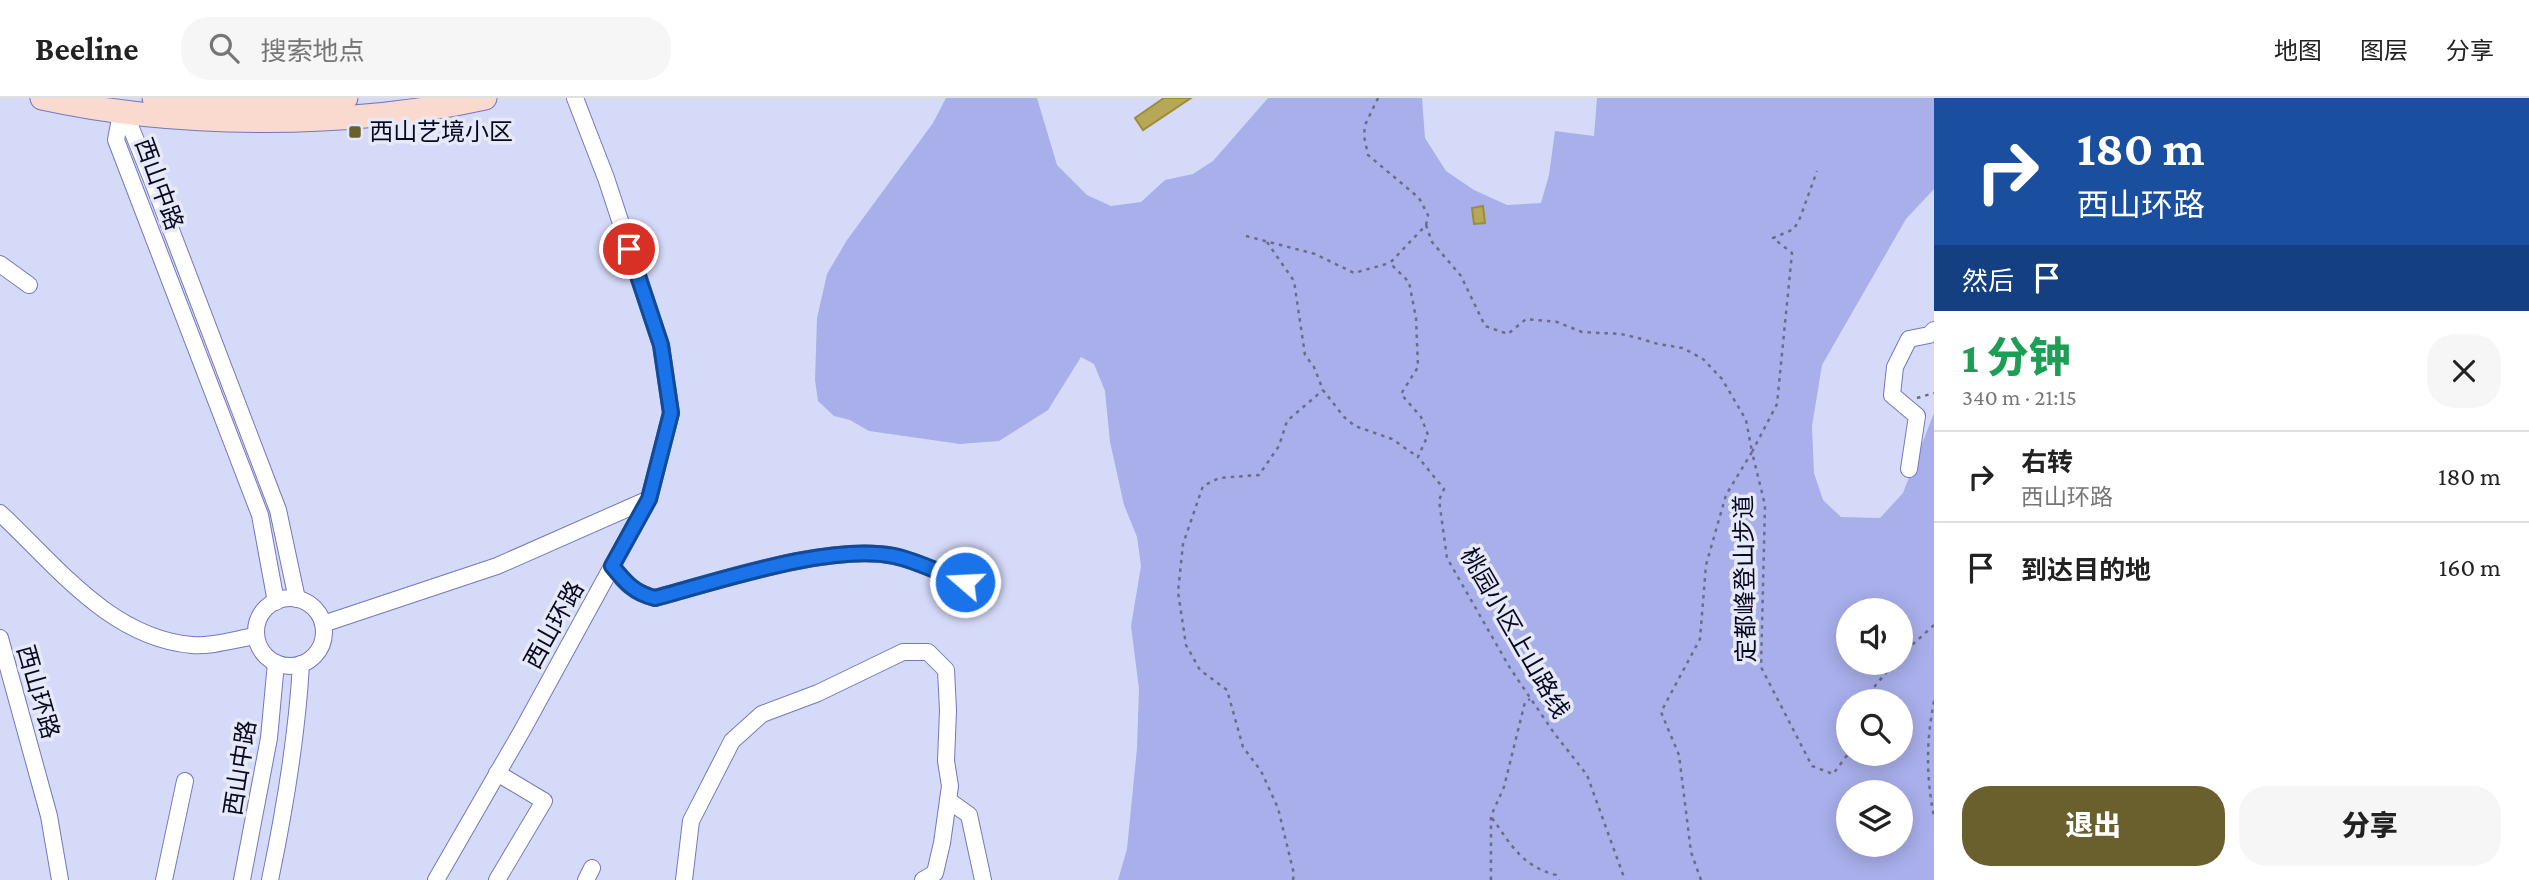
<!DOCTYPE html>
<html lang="zh">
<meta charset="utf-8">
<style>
body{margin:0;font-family:"Crimson Pro","Noto Sans SC",serif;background:#f6f6f6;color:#222;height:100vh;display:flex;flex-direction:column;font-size:26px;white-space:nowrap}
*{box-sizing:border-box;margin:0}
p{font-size:23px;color:#767676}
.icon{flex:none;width:38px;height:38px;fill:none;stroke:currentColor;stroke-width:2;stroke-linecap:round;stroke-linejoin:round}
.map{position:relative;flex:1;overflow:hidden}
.sheet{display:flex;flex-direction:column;background:#fff;width:595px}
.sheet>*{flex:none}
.guide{background:#1a4fa0;color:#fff;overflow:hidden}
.controls{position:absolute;left:1836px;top:500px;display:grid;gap:14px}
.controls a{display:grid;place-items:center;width:77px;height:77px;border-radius:50%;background:#fff;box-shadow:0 4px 18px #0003;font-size:35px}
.pin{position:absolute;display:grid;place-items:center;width:60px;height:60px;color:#fff;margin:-30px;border:4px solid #fff;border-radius:50%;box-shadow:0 2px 7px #0007}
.me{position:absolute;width:77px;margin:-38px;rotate:289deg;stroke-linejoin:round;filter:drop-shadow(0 0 5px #0008)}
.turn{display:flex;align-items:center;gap:24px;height:147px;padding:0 28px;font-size:32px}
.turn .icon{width:91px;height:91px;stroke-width:2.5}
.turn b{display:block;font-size:49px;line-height:60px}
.then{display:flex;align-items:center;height:66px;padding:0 28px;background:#0003;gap:14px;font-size:26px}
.round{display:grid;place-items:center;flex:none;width:74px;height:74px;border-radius:28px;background:#f6f6f6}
.head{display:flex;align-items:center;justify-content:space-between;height:119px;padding:0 28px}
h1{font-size:42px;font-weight:800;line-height:52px;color:#1e9e55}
.button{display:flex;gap:14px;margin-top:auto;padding:14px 28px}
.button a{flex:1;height:80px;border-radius:28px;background:#6a602d;color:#fff;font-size:28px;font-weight:800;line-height:80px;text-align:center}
.button a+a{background:#f6f6f6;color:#222}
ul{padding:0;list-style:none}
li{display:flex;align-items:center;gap:21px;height:91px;padding:0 28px;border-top:2px solid #e0e0e0}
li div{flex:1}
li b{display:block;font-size:26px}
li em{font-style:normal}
header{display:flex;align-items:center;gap:42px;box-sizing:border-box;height:98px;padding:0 35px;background:#fff;border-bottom:2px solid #e0e0e0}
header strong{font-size:33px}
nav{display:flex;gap:38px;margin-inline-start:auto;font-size:24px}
.search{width:490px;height:63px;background:#f6f6f6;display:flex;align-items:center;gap:18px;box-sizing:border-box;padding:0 24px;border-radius:28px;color:#767676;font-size:26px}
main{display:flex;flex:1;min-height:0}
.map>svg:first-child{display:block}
</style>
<header>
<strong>Beeline</strong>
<div class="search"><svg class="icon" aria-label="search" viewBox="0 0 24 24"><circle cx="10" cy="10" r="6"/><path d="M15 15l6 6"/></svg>搜索地点</div>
<nav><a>地图</a><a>图层</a><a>分享</a></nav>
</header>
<main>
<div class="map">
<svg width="1934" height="782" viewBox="0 0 1934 782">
<rect width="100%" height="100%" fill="#d6daf9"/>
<!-- green -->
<path fill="#a9afeb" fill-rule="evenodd" d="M946,0H1037L1057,67L1087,97L1111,108L1141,104L1165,82L1193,76L1213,63L1268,0H1422L1425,40L1446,73L1474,92L1507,107L1541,105L1549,77L1555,33L1594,38L1597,0H1934V91L1906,121L1822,267L1812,328L1814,375L1823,402L1841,419L1880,420L1903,395L1934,315V782H1118L1127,751L1137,650L1139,591L1131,528L1141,468L1137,439L1124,407L1110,344L1105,293L1094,266L1081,259L1048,312L999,343L960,346L869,333L850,322L834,318L818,303L815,282L817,220L827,176L847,142L933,25ZM1848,513H1900V565H1848ZM1848,604H1900V656H1848ZM1848,695H1900V747H1848Z"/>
<!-- building -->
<g fill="#b6a857" stroke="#9c8d39" stroke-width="2">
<polygon points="1164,0 1191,0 1143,32 1135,20"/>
<polygon points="1483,108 1485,125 1474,126 1472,110"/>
</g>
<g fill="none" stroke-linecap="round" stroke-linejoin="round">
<!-- minor casing -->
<g stroke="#7378be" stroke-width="18">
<g id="minor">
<polyline points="121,15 131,30 152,82 278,412 297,501"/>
<polyline points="121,15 116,42 260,417 276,504"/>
<polyline points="0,166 29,187"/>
<polyline points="1909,371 1917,318 1892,297 1895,269 1909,241 1929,237 1934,232"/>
<path d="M0,415C56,467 110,540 192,547C210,549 237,541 256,538"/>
<path d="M612,468C625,485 634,495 655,500C719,483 830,445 894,458C917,463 941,476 965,483"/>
<circle cx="290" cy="534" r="34"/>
<polyline points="323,526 497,468 649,401"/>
<polyline points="0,540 49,718 60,782"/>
<polyline points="948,702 969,717 983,782"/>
<polyline points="164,782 185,683"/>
<polyline points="242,782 269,640 276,565"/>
<path d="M270,782C285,710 297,639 301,566"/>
<polyline points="436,782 523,631 649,401 671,315 661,247 606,80 575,0"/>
<polyline points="497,782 544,703 497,675"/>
<polyline points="586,782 592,770"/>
<polyline points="684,782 691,723 732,643 762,616 818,595 903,554 928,554 946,572 948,612 946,663 950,688 942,745 935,775 923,782"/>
</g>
</g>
<!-- secondary casing -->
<g stroke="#7378be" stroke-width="25">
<g id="secondary">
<path d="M42,0C178,30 349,30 485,0"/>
<polyline points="154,0 246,4 346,0"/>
</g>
</g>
<!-- path -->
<g stroke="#6b6d88" stroke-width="2.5" stroke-dasharray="3.5 5" stroke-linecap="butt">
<polyline points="1378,0 1365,27 1364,38 1368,57 1419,100 1428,117 1426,127 1390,165 1409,184 1416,220 1418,269 1401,296 1421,319 1428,337 1418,359 1444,391 1439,402 1447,460 1510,570 1554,635 1587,677 1625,782"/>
<polyline points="1426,127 1432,144 1461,178 1485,228 1508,236 1526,221 1557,224 1582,234 1621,236 1638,240 1658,246 1683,250 1703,261 1722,281 1746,322 1752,354"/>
<polyline points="1246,138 1315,156 1354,175 1390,165"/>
<polyline points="1267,144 1294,183 1305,257 1314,269 1323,292 1344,319 1355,328 1392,341 1418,359"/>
<polyline points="1917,300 1934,295"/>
<polyline points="1752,354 1777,306 1792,155 1773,140 1794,131 1800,120 1817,73"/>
<polyline points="1900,558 1934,527"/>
<path d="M1934,603C1926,645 1926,677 1934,719"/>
<polyline points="1867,604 1870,594 1894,565"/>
<path d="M1492,720C1512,748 1522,768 1556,777L1559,782"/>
<polyline points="1293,782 1294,776 1278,710 1261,673 1243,649 1227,592 1200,572 1186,547 1178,494 1183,446 1203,388 1219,380 1259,377 1279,348 1287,323 1323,292"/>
<polyline points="1491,782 1491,718 1504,689 1525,604 1530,601"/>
<polyline points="1701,782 1691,754 1679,657 1661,614 1700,541 1706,467 1726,397 1752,354 1765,407 1761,569 1812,668 1833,676 1848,656"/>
</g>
<!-- minor -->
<use href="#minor" stroke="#fff" stroke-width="16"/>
<!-- secondary -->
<use href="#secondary" stroke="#fadacf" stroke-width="23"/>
</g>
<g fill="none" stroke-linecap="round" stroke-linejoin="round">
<!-- route casing -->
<g stroke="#114b97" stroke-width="18">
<path id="route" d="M629,151L661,247L671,315L649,401L612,468C625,484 634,495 655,500C719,483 831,445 894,458C918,463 942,476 965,484"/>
</g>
<!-- route -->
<use href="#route" stroke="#1a73e8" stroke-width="12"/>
</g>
<!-- markers -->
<rect fill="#6a602d" stroke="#e6e9f8" stroke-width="2.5" x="348" y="27" width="14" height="14" rx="3.5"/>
<g text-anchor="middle" stroke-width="7" stroke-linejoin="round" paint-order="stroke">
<!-- poi labels -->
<g font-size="24" fill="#080821" stroke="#e6e9f8" text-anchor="start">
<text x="369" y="42">西山艺境小区</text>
</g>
<!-- street labels -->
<g font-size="24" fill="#080821" stroke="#e6e9f8">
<text transform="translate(159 86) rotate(70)" y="8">西山中路</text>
<text transform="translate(1745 481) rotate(-91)" y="8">定都峰登山步道</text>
<text transform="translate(554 527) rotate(-61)" y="8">西山环路</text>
<text transform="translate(1515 535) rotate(60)" y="8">桃园小区上山路线</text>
<text transform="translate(38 594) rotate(74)" y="8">西山环路</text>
<text transform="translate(240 670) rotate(-81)" y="8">西山中路</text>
</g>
</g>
</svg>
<div class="controls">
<a><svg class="icon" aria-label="sound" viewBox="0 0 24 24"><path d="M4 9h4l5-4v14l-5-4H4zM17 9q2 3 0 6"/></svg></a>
<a><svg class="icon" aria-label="search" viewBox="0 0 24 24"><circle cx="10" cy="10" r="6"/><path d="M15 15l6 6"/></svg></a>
<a><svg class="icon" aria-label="layers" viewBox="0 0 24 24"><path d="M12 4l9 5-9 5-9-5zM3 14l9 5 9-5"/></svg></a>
</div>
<div class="pin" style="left:629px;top:151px;background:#d93025"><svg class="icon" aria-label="arrive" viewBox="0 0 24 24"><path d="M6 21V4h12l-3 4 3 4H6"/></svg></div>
<svg class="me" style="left:965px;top:484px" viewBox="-20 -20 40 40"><circle r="17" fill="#1a73e8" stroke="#fff" stroke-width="3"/><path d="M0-11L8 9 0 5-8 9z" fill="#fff"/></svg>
</div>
<section class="sheet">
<div class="guide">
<div class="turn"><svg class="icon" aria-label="right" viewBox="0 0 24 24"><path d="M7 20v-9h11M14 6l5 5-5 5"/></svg><div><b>180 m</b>西山环路</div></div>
<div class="then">然后<svg class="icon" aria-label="arrive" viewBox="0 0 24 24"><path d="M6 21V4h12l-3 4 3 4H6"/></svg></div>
</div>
<div class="head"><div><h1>1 分钟</h1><p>340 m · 21:15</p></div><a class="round"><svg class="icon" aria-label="close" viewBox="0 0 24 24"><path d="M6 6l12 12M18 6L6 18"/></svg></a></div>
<ul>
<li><svg class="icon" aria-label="right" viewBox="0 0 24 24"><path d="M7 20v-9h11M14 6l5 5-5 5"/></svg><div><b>右转</b><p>西山环路</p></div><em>180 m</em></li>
<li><svg class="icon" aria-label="arrive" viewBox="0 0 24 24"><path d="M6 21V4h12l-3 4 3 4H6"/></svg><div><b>到达目的地</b></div><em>160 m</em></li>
</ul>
<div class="button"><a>退出</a><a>分享</a></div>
</section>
</main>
